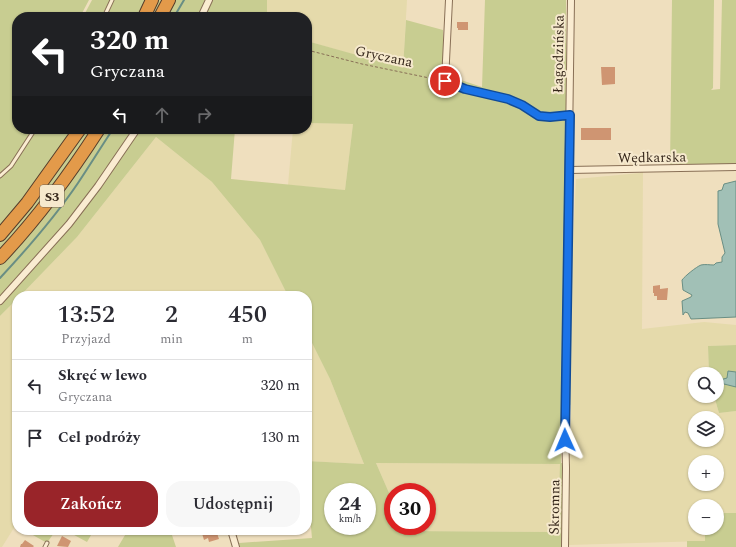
<!DOCTYPE html>
<html lang="pl">
<meta charset="utf-8">
<style>
body{margin:0;font-family:Spectral,serif;background:#f7f7f7;color:#2b2b33;height:100vh;display:flex;flex-direction:column;font-size:15px;white-space:nowrap}
*{box-sizing:border-box;margin:0}
p{font-size:13px;color:#7c7c81}
.icon{flex:none;width:22px;height:22px;fill:none;stroke:currentColor;stroke-width:2;stroke-linecap:round;stroke-linejoin:round}
.map{position:relative;flex:1;overflow:hidden}
.sheet{position:absolute;left:12px;top:291px;width:300px;height:244px;display:flex;flex-direction:column;background:#fff;border-radius:16px;box-shadow:0 1px 3px #0004}
.sheet>*{flex:none}
.hud{position:absolute;left:12px;top:12px;width:300px;height:122px;border-radius:16px;box-shadow:0 1px 3px #0004;background:#202124;color:#fff;overflow:hidden}
.buttons{position:absolute;left:688px;top:367px;display:grid;gap:8px}
.buttons a{display:grid;place-items:center;width:36px;height:36px;border-radius:50%;background:#fff;box-shadow:0 1px 3px #0004;font-size:20px}
.speed{position:absolute;left:324px;top:483px;display:flex;gap:8px;font-size:20px;font-weight:700;text-align:center}
.speed>*{display:grid;place-content:center;width:52px;height:52px;border-radius:50%;background:#fff;box-shadow:0 1px 3px #0004;line-height:1}
.speed small{font-size:10px;font-weight:400}
.speed .limit{border:6px solid #d22;background:#fff;color:#111}
.pin{position:absolute;display:grid;place-items:center;width:34px;height:34px;color:#fff;margin:-17px;border:2px solid #fff;border-radius:50%;box-shadow:0 1px 4px #0007}
.me{position:absolute;width:44px;margin:-22px;rotate:359deg;stroke-linejoin:round;filter:drop-shadow(0 0 3px #0008)}
.turn{display:flex;align-items:center;gap:14px;height:84px;padding:0 12px;font-size:18px}
.turn .icon{width:52px;height:52px;stroke-width:2.5}
.turn b{display:block;font-size:28px;line-height:34px}
.lanes{display:flex;align-items:center;height:38px;padding:0 12px;background:#0003;justify-content:center;gap:20px;direction:ltr}
.lanes .off{opacity:.35}
.eta{display:flex;justify-content:space-evenly;align-items:center;height:68px;text-align:center}
.eta b{font-size:24px;font-weight:600;line-height:28px}
.primary-button{display:flex;gap:8px;margin-top:auto;padding:8px 12px}
.primary-button a{flex:1;height:46px;border-radius:16px;background:#992429;color:#fff;font-size:16px;font-weight:600;line-height:46px;text-align:center}
.primary-button a+a{background:#f7f7f7;color:#2b2b33}
ul{padding:0;list-style:none}
li{display:flex;align-items:center;gap:12px;height:52px;padding:0 12px;border-top:1px solid #e1e1e2}
li div{flex:1}
li b{display:block;font-size:15px}
li em{font-style:normal}
.map>svg:first-child{display:block}
</style>
<div class="map">
<svg width="736" height="547" viewBox="0 0 736 547">
<rect width="100%" height="100%" fill="#efdfbe"/>
<!-- farmland -->
<g fill="#e5daab" fill-rule="evenodd">
<polygon points="267,0 407,0 403,69 307,41 307,17 267,17"/>
<polygon points="307,123 353,124 345,190 288,185 293,129 307,129"/>
<polygon points="156,137 212,182 260,240 288,296 20,296 77,237"/>
<path d="M643,169L642,329L704,322L736,325V345L708,346L709,374H695V396H714L719,413L736,411V513H717V506H695V528H705V541L569,545L571,405L565,404L576,179L640,173ZM695,418H717V440H695ZM695,462H717V484H695Z"/>
<polygon points="17,299 17,523 2,547 0,547 0,316"/>
<polygon points="307,333 330,379 364,464 307,461"/>
<polygon points="376,463 561,464 558,532 405,531 403,526 427,526 427,492 393,492 393,502"/>
</g>
<!-- green -->
<g fill="#c8cd91" fill-rule="evenodd">
<path d="M0,0H89L80,17H17V129H235L231,179L345,190L353,124L307,123V41L403,68L406,20L443,30V74L482,87L485,0H566V120L561,463L570,464L568,547H240L239,543L312,538L308,495H307V461L364,464L330,379L307,333V296H288L260,240L212,182L156,137L77,237L20,296H17V299L0,316ZM376,463L560,464L558,532L405,531L403,526H393V502ZM333,492H367V526H333Z"/>
<polygon points="92,0 267,0 267,17 83,17"/>
<polygon points="672,0 714,0 713,88 711,90 720,89 722,0 736,0 736,166 670,168"/>
<polygon points="736,345 736,411 719,413 714,396 717,396 717,374 709,374 708,346"/>
<polygon points="717,513 736,513 736,547 687,547 687,541 705,541 705,528 717,528"/>
<polygon points="24,530 56,530 47,543"/>
<polygon points="65,530 94,530 87,542"/>
<polygon points="128,530 179,530 171,532 176,547 118,547"/>
</g>
<!-- water -->
<g fill="#a1c0b6" stroke="#698e84">
<path d="M736,181V317L691,319L688,313L685,312L683,315L682,301L691,297L692,295L683,290L682,280C685,276 696,267 701,265C705,264 710,265 714,265L716,263L722,262V257L725,253L718,224V191L722,190L724,184Z"/>
<polygon points="728,371 736,372 736,387 720,383 720,380 727,378"/>
</g>
<g fill="none" stroke-linecap="round" stroke-linejoin="round">
<!-- stream -->
<g stroke="#698e84" stroke-width="2">
<polyline points="174,17 184,0"/>
<path d="M0,278C28,248 55,217 78,183C90,165 101,147 113,129"/>
</g>
</g>
<!-- building -->
<g fill="#cf9572">
<polygon points="457,22 468,22 468,30 458,30 458,28 457,28"/>
<polygon points="601,67 615,67 615,84 602,85"/>
<rect x="581" y="128" width="30" height="12"/>
<polygon points="660,285 660,289 668,288 667,300 657,300 657,296 654,296 654,293 653,293 653,286"/>
<polygon points="201,530 216,530 219,539 209,542 208,538 204,540"/>
<polygon points="62,536 71,541 68,547 57,546"/>
<polygon points="25,540 34,546 33,547 20,547 21,544 22,544"/>
</g>
<g fill="none" stroke-linecap="round" stroke-linejoin="round">
<!-- service casing -->
<g stroke="#886f56" stroke-width="5">
<g id="service">
<polyline points="104,17 112,0"/>
<polyline points="0,176 11,166 35,129"/>
<polyline points="45,547 47,543"/>
</g>
</g>
<!-- minor casing -->
<g stroke="#886f56" stroke-width="8">
<g id="minor">
<polyline points="449,0 445,81 465,89 508,99 522,105 539,116 550,117 570,115"/>
<polyline points="201,17 209,0"/>
<polyline points="569,170 736,167"/>
<polyline points="0,301 69,224 98,186 137,129"/>
<polyline points="231,530 236,547"/>
<polyline points="565,547 566,468 565,425 571,0"/>
</g>
</g>
<!-- motorway casing -->
<g stroke="#553d2b" stroke-width="14">
<g id="motorway">
<polyline points="144,17 152,0"/>
<polyline points="160,17 169,0"/>
<polyline points="0,235 27,203 80,129"/>
<path d="M0,258C37,219 70,174 99,129"/>
</g>
</g>
<!-- path -->
<polyline stroke="#886f56" stroke-width="1" stroke-dasharray="3 2" stroke-linecap="butt" points="307,50 362,64 439,80"/>
<!-- service -->
<use href="#service" stroke="#faecd1" stroke-width="3"/>
<!-- minor -->
<use href="#minor" stroke="#faecd1" stroke-width="6"/>
<!-- motorway -->
<use href="#motorway" stroke="#e39a4a" stroke-width="12"/>
</g>
<g fill="none" stroke-linecap="round" stroke-linejoin="round">
<!-- route casing -->
<g stroke="#114b97" stroke-width="10">
<polyline id="route" points="445,81 465,89 508,99 522,105 539,116 550,117 570,115 565,440"/>
</g>
<!-- route -->
<use href="#route" stroke="#1a73e8" stroke-width="7"/>
</g>
<g text-anchor="middle" stroke-width="4" stroke-linejoin="round" paint-order="stroke">
<!-- shield labels -->
<rect fill="#f6e9cd" stroke="#706150" stroke-width="1" x="40" y="185" width="24" height="22" rx="3"/>
<g font-size="13" font-weight="bold" fill="#36271b">
<text x="52" y="201">S3</text>
</g>
<!-- street labels -->
<g font-size="14" fill="#36271b" stroke="#f6e9cd">
<text transform="translate(558 54) rotate(-89)" y="5">Łagodzińska</text>
<text transform="translate(384 56) rotate(12)" y="5">Gryczana</text>
<text transform="translate(652 157) rotate(-1)" y="5">Wędkarska</text>
<text transform="translate(554 507) rotate(-89)" y="5">Skromna</text>
</g>
</g>
</svg>
<div class="buttons">
<a><svg class="icon" aria-label="search" viewBox="0 0 24 24"><circle cx="10" cy="10" r="6"/><path d="M15 15l6 6"/></svg></a>
<a><svg class="icon" aria-label="layers" viewBox="0 0 24 24"><path d="M12 4l9 5-9 5-9-5zM3 14l9 5 9-5"/></svg></a>
<a>+</a>
<a>−</a>
</div>
<div class="speed"><div>24<small>km/h</small></div><div class="limit">30</div></div>
<div class="pin" style="left:445px;top:81px;background:#d93025"><svg class="icon" aria-label="arrive" viewBox="0 0 24 24"><path d="M6 21V4h12l-3 4 3 4H6"/></svg></div>
<svg class="me" style="left:565px;top:440px" viewBox="-20 -20 40 40"><path d="M0-17L14 15 0 8-14 15z" fill="#1a73e8" stroke="#fff" stroke-width="4"/></svg>
<div class="hud">
<div class="turn"><svg class="icon" aria-label="left" viewBox="0 0 24 24"><path d="M17 20v-9H6M10 6l-5 5 5 5"/></svg><div><b>320 m</b>Gryczana</div></div>
<div class="lanes"><svg class="icon" aria-label="left" viewBox="0 0 24 24"><path d="M17 20v-9H6M10 6l-5 5 5 5"/></svg><svg class="icon off" aria-label="ahead" viewBox="0 0 24 24"><path d="M12 20V5M6 11l6-6 6 6"/></svg><svg class="icon off" aria-label="right" viewBox="0 0 24 24"><path d="M7 20v-9h11M14 6l5 5-5 5"/></svg></div>
</div>
<section class="sheet">
<div class="eta">
<div><b>13:52</b><p>Przyjazd</p></div>
<div><b>2</b><p>min</p></div>
<div><b>450</b><p>m</p></div>
</div>
<ul>
<li><svg class="icon" aria-label="left" viewBox="0 0 24 24"><path d="M17 20v-9H6M10 6l-5 5 5 5"/></svg><div><b>Skręć w lewo</b><p>Gryczana</p></div><em>320 m</em></li>
<li><svg class="icon" aria-label="arrive" viewBox="0 0 24 24"><path d="M6 21V4h12l-3 4 3 4H6"/></svg><div><b>Cel podróży</b></div><em>130 m</em></li>
</ul>
<div class="primary-button"><a>Zakończ</a><a>Udostępnij</a></div>
</section>
</div>
